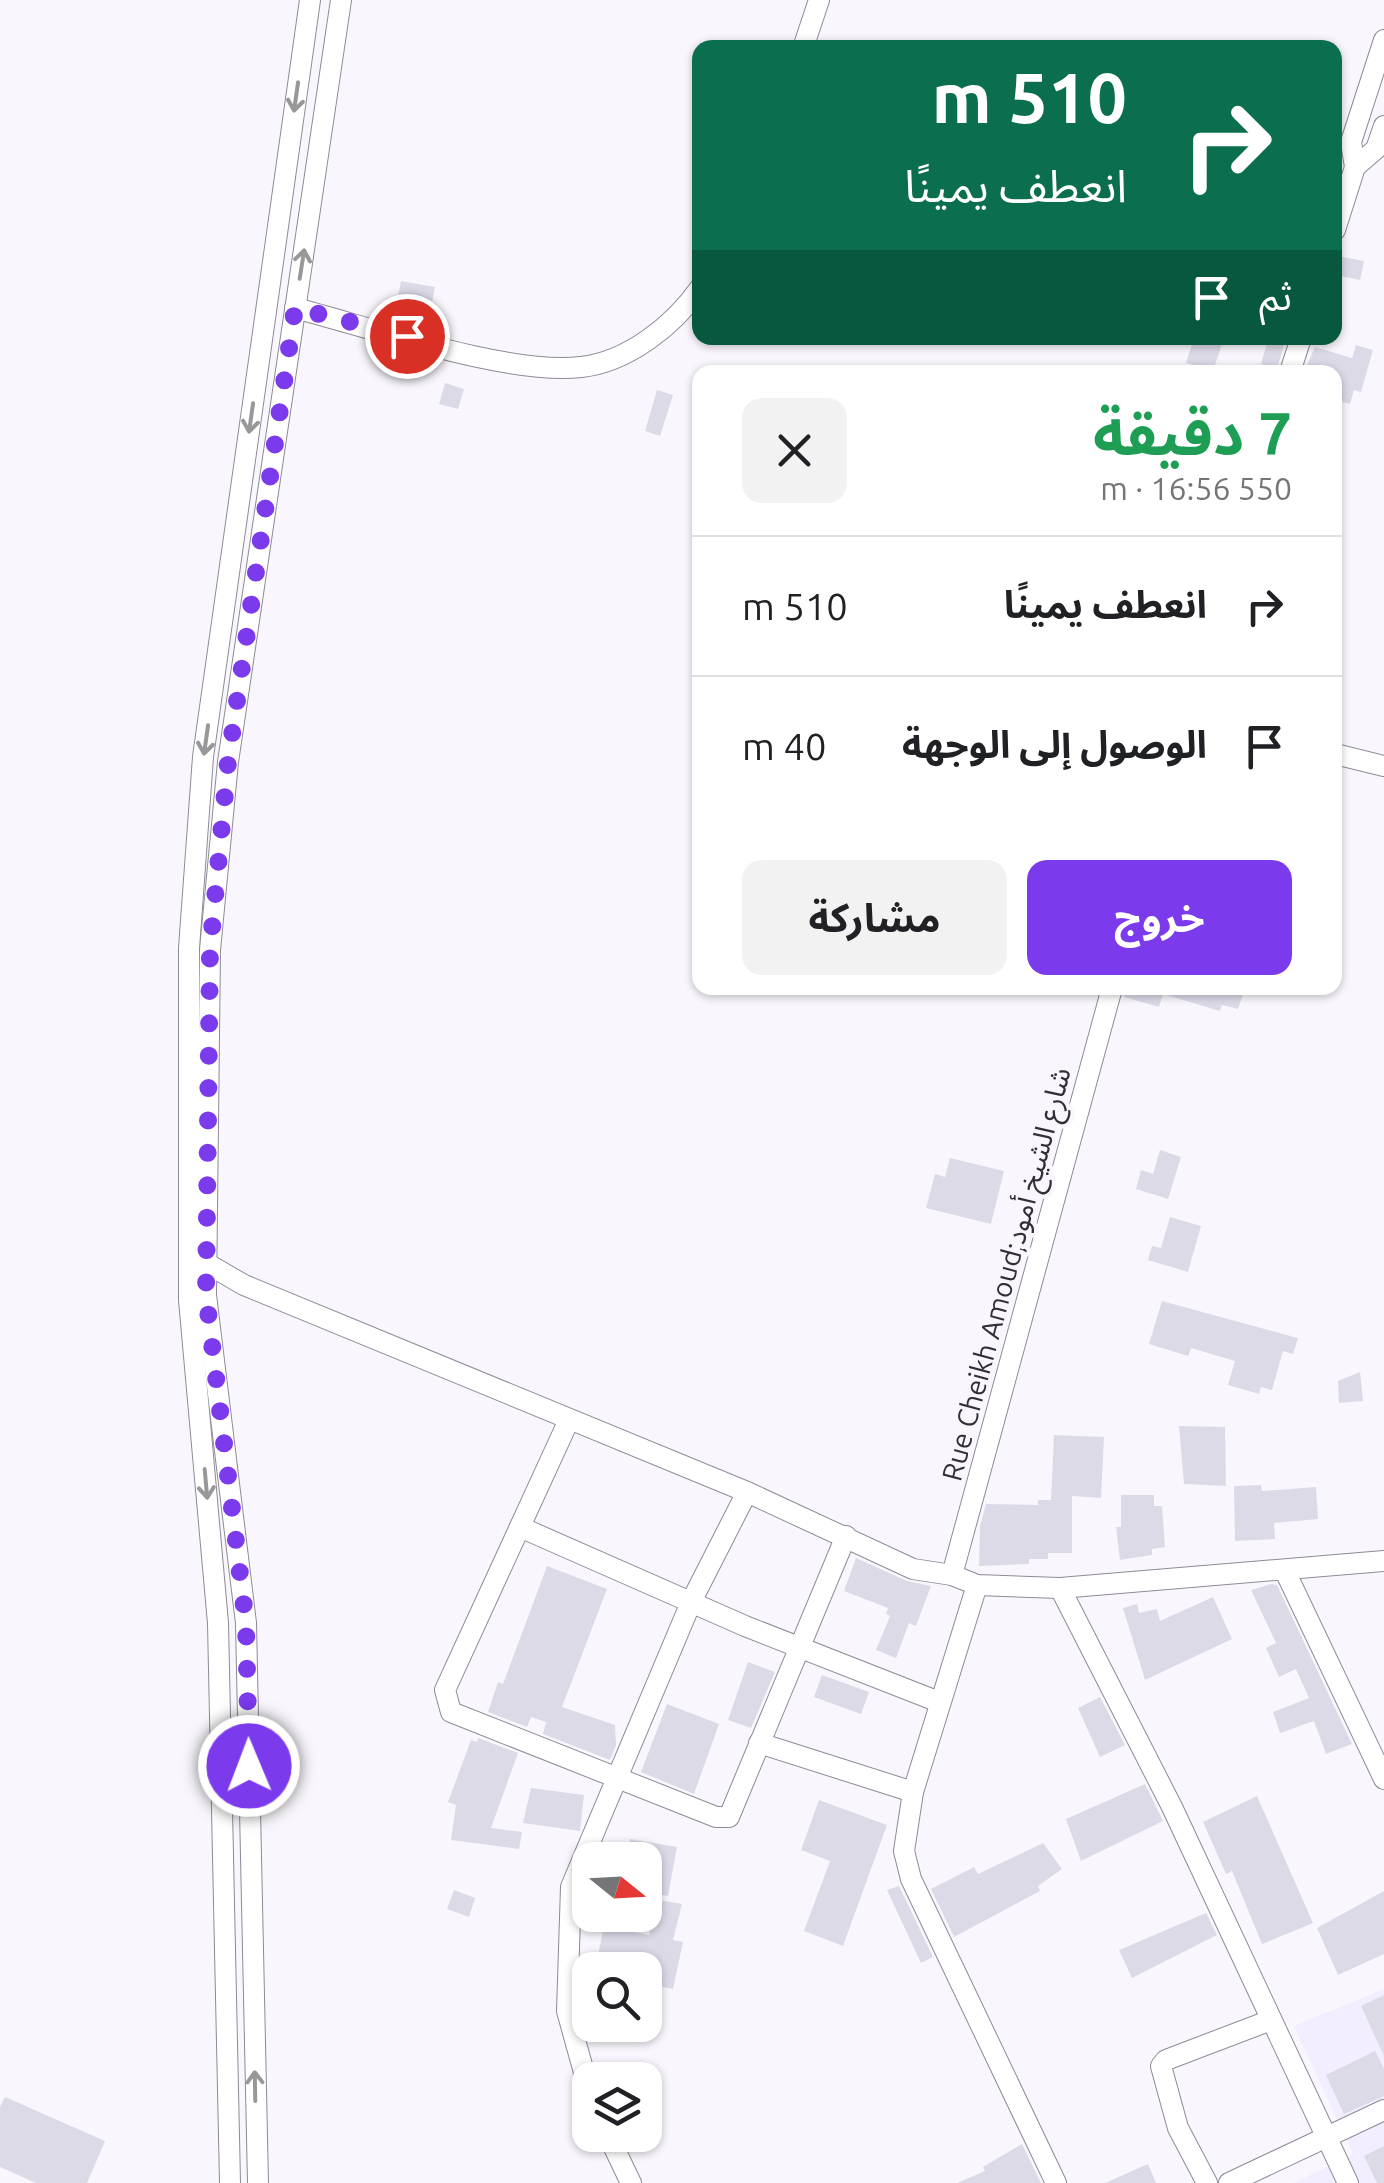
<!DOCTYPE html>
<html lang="ar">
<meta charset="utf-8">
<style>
body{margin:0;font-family:Ubuntu,"Noto Sans Arabic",sans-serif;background:#f2f2f2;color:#202124;direction:rtl;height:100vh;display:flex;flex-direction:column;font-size:38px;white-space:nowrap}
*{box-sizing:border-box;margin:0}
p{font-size:32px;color:#757577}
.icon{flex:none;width:55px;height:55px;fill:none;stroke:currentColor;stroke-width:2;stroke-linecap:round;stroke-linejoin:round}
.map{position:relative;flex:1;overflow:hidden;direction:ltr}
.panel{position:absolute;left:692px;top:365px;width:650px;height:630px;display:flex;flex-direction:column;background:#fff;border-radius:20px;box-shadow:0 2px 8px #0004;direction:rtl}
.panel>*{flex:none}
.guide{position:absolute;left:692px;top:40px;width:650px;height:305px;border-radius:20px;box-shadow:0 2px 8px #0004;direction:rtl;background:#0b6e4f;color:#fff;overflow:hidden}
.needle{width:65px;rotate:108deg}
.controls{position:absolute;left:572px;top:1842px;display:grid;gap:20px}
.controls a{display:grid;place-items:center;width:90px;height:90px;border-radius:20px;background:#fff;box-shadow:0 2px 8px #0004;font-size:50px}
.pin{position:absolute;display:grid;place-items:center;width:85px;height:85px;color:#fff;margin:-42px;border:5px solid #fff;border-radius:50%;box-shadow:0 2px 10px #0007}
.me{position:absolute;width:110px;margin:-55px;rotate:359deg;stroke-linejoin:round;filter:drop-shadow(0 0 8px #0008)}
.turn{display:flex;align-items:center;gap:35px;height:210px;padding:0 50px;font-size:45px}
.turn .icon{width:130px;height:130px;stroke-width:2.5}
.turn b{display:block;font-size:70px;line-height:85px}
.then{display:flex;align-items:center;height:95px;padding:0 50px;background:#0003;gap:20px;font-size:38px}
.round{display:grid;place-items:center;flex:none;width:105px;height:105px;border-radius:20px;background:#f2f2f2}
.headline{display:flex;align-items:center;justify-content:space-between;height:170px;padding:0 50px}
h1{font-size:60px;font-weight:700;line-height:75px;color:#1e9e55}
.primary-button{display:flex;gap:20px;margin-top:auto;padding:20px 50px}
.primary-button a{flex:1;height:115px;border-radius:20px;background:#7c3aed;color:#fff;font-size:40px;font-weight:700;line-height:115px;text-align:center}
.primary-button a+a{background:#f2f2f2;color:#202124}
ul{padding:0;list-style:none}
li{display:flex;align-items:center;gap:30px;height:140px;padding:0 50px;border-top:2px solid #e0e0e0}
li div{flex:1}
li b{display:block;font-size:38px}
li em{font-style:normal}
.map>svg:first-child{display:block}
</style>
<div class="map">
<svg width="1384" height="2183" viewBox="0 0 1384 2183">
<rect width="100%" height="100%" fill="#f9f7fd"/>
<!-- built -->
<polygon fill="#f2edff" points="1384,1989 1384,2183 1294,2183 1353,2154 1294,2026"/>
<!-- building -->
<g fill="#dddae8">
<polygon points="1338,256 1364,261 1360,280 1335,275"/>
<polygon points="401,281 435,287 428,325 394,318"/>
<polygon points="1194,338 1224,338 1213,371 1186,363"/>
<polygon points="1268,340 1284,345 1277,369 1261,364"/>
<polygon points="1356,345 1373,350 1361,392 1354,390 1350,404 1335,400 1335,372 1304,372 1315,347 1352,358"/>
<polygon points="445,383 464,389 458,409 439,404"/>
<polygon points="657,390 673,395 660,436 645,431"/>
<polygon points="1125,988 1245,988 1238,1009 1222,1005 1220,1011 1163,994 1159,1007 1124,997"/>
<polygon points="1160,1150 1181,1157 1168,1199 1136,1189 1141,1170 1153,1174"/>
<polygon points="950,1158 1004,1171 991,1224 926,1208 935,1174 945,1177"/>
<polygon points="1170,1217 1201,1226 1188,1272 1148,1260 1152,1246 1161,1248"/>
<polygon points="1162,1301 1298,1338 1293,1354 1283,1351 1272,1390 1261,1387 1259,1394 1228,1385 1235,1361 1191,1348 1188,1356 1149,1344"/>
<polygon points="1360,1372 1363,1401 1339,1403 1338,1381"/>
<polygon points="1179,1426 1225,1427 1226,1486 1184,1484"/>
<polygon points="1054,1435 1104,1437 1101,1498 1072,1496 1072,1553 1048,1553 1048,1559 1029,1559 1029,1564 979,1566 980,1526 986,1504 1038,1505 1038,1500 1051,1500"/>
<polygon points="1261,1485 1262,1491 1316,1487 1318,1519 1274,1523 1275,1539 1235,1541 1234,1486"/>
<polygon points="1121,1495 1154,1495 1154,1506 1162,1506 1165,1547 1152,1549 1152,1555 1120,1560 1116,1527 1121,1527"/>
<polygon points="856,1558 907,1581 931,1586 916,1626 909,1623 896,1658 876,1650 890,1616 886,1614 888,1608 844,1591"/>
<polygon points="547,1566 607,1589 562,1707 615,1725 616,1745 610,1760 543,1734 546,1722 531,1717 527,1727 488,1712 498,1682 503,1684"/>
<polygon points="1271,1584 1277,1585 1352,1744 1326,1754 1314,1721 1280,1733 1273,1712 1309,1698 1296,1669 1279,1677 1266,1648 1276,1643 1251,1590"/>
<polygon points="1213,1597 1232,1639 1145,1680 1123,1608 1137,1604 1139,1613 1157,1609 1160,1621"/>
<polygon points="748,1662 775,1672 751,1728 728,1720"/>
<polygon points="822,1675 869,1692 861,1714 814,1697"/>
<polygon points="1100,1697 1125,1745 1100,1757 1078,1708"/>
<polygon points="667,1704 719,1724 694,1794 641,1772"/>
<polygon points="478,1738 518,1753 491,1828 522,1832 519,1849 451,1840 456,1805 448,1802 471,1740 477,1742"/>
<polygon points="1145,1784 1163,1821 1081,1861 1066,1819"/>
<polygon points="531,1788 584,1795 580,1831 523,1823"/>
<polygon points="1257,1796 1313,1923 1262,1944 1232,1871 1226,1874 1203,1822"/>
<polygon points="819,1800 887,1825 843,1946 804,1931 830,1861 801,1850"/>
<polygon points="630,1839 677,1847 668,1896 645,1892 645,1860 626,1860"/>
<polygon points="1043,1843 1062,1869 1038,1886 1040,1891 954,1937 931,1889 974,1867 978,1874"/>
<polygon points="899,1886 933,1957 921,1963 887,1890"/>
<polygon points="454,1890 475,1898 469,1917 447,1909"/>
<polygon points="1384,1891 1384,1954 1338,1975 1317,1928"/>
<polygon points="658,1900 682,1904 673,1940 683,1942 673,1989 645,1983 645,1970 595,1970 604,1926 649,1935"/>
<polygon points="1206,1913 1217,1935 1132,1978 1119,1950"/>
<polygon points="1384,1995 1384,2056 1361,2006"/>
<polygon points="1375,2051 1384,2069 1384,2096 1344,2114 1326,2075"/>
<polygon points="5,2097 105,2141 87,2183 36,2183 0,2167 0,2107"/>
<polygon points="1022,2144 1041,2183 957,2183 985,2171 983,2167"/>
<polygon points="1384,2146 1384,2183 1377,2183 1364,2156"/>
<polygon points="1148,2164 1156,2183 1105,2183"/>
</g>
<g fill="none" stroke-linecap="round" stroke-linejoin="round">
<!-- minor casing -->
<g stroke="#8d8a97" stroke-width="22">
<g id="minor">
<polyline points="803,48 819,0"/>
<polyline points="1355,167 1376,149 1384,126"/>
<polyline points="1335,230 1355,167 1351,142 1384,40"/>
<path d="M295,308C369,327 510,376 581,367C628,362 674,325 700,288"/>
<polyline points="1290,372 1301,338"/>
<polyline points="1335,754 1384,766"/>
<polyline points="206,1263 244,1285 747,1492 913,1569 952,1575 977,1585 1060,1588 1384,1561"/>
<polyline points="568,1422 445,1690 451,1712 716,1817 729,1817 846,1536"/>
<polyline points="520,1527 745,1626 939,1702"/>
<polyline points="1285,1571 1384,1779"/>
<polyline points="952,1575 1112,988"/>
<polyline points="977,1585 913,1792 904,1851 911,1879 1056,2183"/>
<polyline points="1060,1588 1172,1807 1348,2183"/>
<polyline points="759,1743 913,1792"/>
<polyline points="590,2094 567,2011 571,1887 692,1600 747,1492"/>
<polyline points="608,2135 631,2183"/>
<polyline points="230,2183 218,1623 189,1300 189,948 203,757 310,0"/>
<polyline points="258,2183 246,1623 206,1295 210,950 228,762 341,0"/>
<polyline points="1207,2183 1178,2128 1161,2066 1166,2060 1271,2020"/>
<polyline points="1229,2183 1384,2110"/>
</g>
</g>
<!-- minor -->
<use href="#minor" stroke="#fff" stroke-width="20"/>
</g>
<!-- one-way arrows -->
<defs><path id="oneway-shaft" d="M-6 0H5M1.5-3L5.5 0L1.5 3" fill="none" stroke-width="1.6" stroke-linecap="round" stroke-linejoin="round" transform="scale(2.5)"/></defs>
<g stroke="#98989a">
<use href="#oneway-shaft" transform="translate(296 97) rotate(98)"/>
<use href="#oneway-shaft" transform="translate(302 264) rotate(-81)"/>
<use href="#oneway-shaft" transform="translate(251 418) rotate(98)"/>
<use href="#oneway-shaft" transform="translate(206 740) rotate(98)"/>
<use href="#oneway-shaft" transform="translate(206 1484) rotate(85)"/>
<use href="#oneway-shaft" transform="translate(255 2086) rotate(-91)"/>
</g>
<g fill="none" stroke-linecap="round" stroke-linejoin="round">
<!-- route -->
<polyline stroke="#7c3aed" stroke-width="18" stroke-dasharray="0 32.4" points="249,1766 246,1623 206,1295 210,950 228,762 295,308 407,336"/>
</g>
<g text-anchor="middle" stroke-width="9" stroke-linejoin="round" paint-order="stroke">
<!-- street labels -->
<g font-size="28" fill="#323036" stroke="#f9f7fd">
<text transform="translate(1006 1274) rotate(-75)" y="10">Rue Cheikh Amoud;شارع الشيخ أمود</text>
</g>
</g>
</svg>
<div class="controls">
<a><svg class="needle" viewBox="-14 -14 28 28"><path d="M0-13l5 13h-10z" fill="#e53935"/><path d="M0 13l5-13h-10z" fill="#757577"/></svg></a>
<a><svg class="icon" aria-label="search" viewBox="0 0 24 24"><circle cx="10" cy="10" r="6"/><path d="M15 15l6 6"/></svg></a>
<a><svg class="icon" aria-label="layers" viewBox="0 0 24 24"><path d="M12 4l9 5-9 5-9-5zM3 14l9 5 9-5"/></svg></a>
</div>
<div class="pin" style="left:407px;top:336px;background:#d93025"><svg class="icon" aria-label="arrive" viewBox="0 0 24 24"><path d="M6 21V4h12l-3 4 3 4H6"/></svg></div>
<svg class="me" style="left:249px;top:1766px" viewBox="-20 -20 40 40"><circle r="17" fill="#7c3aed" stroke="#fff" stroke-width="3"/><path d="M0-11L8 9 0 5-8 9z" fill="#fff"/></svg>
<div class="guide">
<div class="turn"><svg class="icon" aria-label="right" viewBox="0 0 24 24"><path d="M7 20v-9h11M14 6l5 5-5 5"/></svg><div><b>510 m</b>انعطف يمينًا</div></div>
<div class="then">ثم<svg class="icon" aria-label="arrive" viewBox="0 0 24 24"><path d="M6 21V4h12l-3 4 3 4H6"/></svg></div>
</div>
<section class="panel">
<div class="headline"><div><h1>7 دقيقة</h1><p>550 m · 16:56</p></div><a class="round"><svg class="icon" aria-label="close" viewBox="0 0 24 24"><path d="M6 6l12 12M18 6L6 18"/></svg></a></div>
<ul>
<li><svg class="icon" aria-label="right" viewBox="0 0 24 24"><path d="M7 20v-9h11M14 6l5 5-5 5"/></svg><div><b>انعطف يمينًا</b></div><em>510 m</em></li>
<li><svg class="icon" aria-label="arrive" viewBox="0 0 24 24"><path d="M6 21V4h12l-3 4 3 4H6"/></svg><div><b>الوصول إلى الوجهة</b></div><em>40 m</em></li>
</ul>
<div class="primary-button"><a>خروج</a><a>مشاركة</a></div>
</section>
</div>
